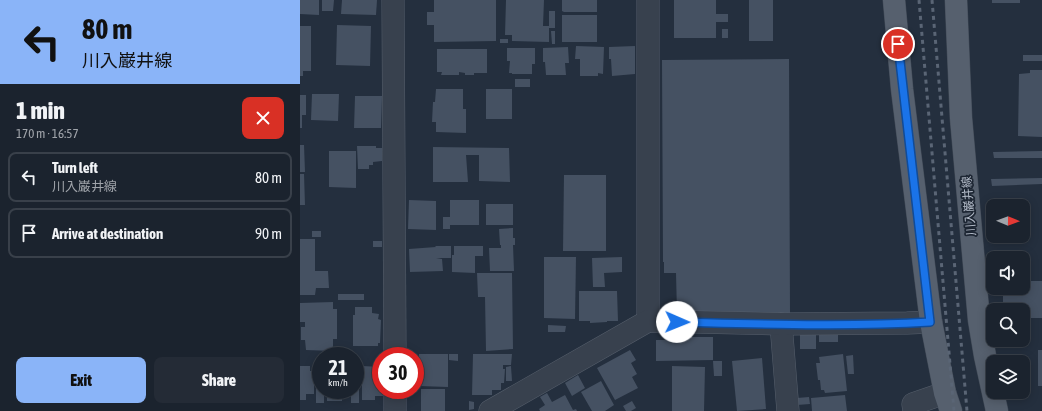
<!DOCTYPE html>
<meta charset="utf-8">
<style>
body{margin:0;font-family:"Asap Condensed","Noto Sans JP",sans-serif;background:#242b36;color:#f1f3f6;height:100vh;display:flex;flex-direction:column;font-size:15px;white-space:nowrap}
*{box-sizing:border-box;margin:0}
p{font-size:13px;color:#a0a4aa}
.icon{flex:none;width:22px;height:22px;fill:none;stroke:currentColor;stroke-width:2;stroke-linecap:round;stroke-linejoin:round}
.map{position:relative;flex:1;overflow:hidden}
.panel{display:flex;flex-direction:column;background:#1b232e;width:300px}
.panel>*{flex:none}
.hud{background:#8ab4f8;color:#111;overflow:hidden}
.needle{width:26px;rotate:91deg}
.fabs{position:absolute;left:686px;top:199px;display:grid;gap:8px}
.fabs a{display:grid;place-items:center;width:44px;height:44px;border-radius:8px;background:#1b232e;box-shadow:0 2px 10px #0003,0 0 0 1px #39404a;font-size:20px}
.speed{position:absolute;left:12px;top:347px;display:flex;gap:8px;font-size:20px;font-weight:700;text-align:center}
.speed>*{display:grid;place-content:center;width:52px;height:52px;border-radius:50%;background:#1b232e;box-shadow:0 2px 10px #0003,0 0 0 1px #39404a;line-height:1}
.speed small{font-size:10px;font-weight:400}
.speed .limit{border:6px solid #d22;background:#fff;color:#111}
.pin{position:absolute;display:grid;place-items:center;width:34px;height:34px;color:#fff;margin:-17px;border:2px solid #fff;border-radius:50%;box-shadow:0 1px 4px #0007}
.me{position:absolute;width:44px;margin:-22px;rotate:91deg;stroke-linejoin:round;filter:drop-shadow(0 0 3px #0008)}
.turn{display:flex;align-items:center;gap:14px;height:84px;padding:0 16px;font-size:18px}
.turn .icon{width:52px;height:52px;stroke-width:2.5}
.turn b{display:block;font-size:28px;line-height:34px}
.round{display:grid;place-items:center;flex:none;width:42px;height:42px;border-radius:8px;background:#242b36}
.headline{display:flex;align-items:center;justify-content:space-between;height:68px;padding:0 16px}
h1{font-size:24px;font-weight:800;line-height:30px}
.button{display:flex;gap:8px;margin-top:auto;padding:8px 16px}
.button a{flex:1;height:46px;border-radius:8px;background:#8ab4f8;color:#111;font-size:16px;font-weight:800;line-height:46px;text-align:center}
.button a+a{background:#242b36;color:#f1f3f6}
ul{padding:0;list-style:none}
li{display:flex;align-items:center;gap:12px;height:50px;margin:0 8px 6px;padding:0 8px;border:2px solid #39404a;border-radius:8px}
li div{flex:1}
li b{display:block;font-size:15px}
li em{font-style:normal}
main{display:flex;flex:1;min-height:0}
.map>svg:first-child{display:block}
</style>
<main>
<section class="panel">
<div class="hud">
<div class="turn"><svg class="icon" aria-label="left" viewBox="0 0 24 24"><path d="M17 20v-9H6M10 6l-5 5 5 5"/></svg><div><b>80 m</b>川入巌井線</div></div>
</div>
<div class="headline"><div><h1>1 min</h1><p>170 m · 16:57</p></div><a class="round" style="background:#d93025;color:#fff"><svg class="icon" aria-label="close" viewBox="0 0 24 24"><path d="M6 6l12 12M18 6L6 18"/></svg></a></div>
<ul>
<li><svg class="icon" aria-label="left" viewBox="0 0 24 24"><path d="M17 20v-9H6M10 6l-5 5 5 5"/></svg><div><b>Turn left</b><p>川入巌井線</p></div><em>80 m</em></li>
<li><svg class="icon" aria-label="arrive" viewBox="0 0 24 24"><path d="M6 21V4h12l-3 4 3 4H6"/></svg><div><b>Arrive at destination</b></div><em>90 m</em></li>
</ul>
<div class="button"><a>Exit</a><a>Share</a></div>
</section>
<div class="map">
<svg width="742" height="411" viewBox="0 0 742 411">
<rect width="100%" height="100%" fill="#242f3e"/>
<!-- building -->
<g fill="#455162">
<polygon points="0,0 19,0 19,15 0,14"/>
<polygon points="22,0 34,0 33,11 22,11"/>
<polygon points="42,0 77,0 76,15 41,14"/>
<polygon points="134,0 196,0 196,41 134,42 134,25 127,25 127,12 134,12"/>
<polygon points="206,0 244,0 243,26 249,26 249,11 255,11 255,28 249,28 249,42 212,41 212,35 205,35"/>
<polygon points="262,0 297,0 297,12 264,12 262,11"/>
<rect x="374" y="0" width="42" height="38"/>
<rect x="449" y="0" width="24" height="41"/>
<rect x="692" y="0" width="28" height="3"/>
<rect x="416" y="14" width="12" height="8"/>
<rect x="262" y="15" width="35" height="27"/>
<polygon points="37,25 71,26 70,66 36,65"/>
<polygon points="0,26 11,26 11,71 3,71 3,76 0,76"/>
<rect x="422" y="29" width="6" height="9"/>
<polygon points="251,31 255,31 255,44 252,44"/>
<rect x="200" y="39" width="8" height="4"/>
<polygon points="276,46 304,47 303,74 298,73 298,76 280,76 280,59 275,59"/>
<polygon points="335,46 335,74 312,76 311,59 309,59 309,47"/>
<polygon points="268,47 269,63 265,63 266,75 246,75 245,62 243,62 243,48"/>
<polygon points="207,48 235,48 235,64 232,64 232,74 212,74 212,73 209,73 210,61 207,61"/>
<polygon points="137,49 187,49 187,73 174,73 174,75 165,75 165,73 159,72 159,75 141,75 142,72 137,72"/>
<rect x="723" y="55" width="19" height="6"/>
<polygon points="489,59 490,313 377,313 376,273 364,273 364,262 363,262 362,60"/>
<polygon points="730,70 742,70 742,137 718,136 719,74 730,73"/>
<rect x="215" y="79" width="15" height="8"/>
<polygon points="136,89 163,89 163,109 166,109 166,133 136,132 136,122 132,122 133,102 135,102"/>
<rect x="186" y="89" width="26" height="30"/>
<polygon points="12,94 39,94 38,121 11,120"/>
<polygon points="0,95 6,95 6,115 2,115 2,128 0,128"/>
<polygon points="55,96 82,96 81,128 54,128"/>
<polygon points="0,145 4,145 5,172 0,172"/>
<polygon points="57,146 76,146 76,148 82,148 82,161 73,162 73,165 69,165 69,169 58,169"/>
<polygon points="133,147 209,148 210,182 179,181 179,155 166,155 168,182 133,182"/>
<polygon points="29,151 56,151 56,188 29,187"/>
<polygon points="742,151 742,158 694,158 693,152"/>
<polygon points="0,174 4,174 5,205 0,205"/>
<polygon points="264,175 306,175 306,251 263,251"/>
<polygon points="742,178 742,184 692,186 691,179"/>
<polygon points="109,200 136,201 136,230 108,229"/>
<polygon points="150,200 179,200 179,225 150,225 150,229 143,229 143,217 150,217"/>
<rect x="186" y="204" width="27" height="21"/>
<polygon points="213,228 213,238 215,238 215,245 213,245 214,271 190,271 189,248 201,248 201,245 210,245 200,245 199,229"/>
<rect x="12" y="231" width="9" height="6"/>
<polygon points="0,239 15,239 15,271 28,271 29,288 16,288 15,295 0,295"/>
<rect x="73" y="241" width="9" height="6"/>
<polygon points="135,246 151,246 151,258 136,258 142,259 143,271 110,272 109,249 136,247"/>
<polygon points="154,246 183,246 183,256 175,256 175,273 152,272 152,255 154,255"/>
<polygon points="244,257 276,257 275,319 244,318"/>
<polygon points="322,257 322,272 304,273 305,287 293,287 292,258"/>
<polygon points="177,273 212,273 213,349 186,351 185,297 178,297"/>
<polygon points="723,281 742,281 742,318 723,318 723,310 703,310 703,288 723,288"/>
<polygon points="279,291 317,291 318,321 307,321 307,322 290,323 290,321 279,321"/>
<rect x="38" y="294" width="26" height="6"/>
<polygon points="33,302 33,309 37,309 37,339 33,339 33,351 6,350 5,340 1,340 1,327 5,327 5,322 0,322 0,303"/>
<polygon points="55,307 72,307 72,313 79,314 78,319 81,320 80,343 78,343 78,346 53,346 53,315 55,315"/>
<polygon points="248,325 266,326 265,332 248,332"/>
<rect x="519" y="332" width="19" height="10"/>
<polygon points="500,333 516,334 516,349 500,349"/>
<polygon points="377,337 413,337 413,360 356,361 356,340 377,340"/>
<polygon points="330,350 336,360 331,363 337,374 332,377 338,388 315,400 297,368"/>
<rect x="738" y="350" width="4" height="36"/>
<rect x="20" y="354" width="14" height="2"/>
<polygon points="119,354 148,354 148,387 119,386"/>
<polygon points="149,354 158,354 158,361 149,360"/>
<polygon points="173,354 212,354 211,365 203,365 203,369 205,369 204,383 201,383 201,390 192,390 192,395 172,395"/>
<polygon points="543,354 547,391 525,393 524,390 521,390 520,380 518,380 516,363 520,363 519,357"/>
<polygon points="553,355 554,374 548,374 546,356"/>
<polygon points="462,358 466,409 437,411 432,361"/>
<polygon points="413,361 422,361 422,376 414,376"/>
<polygon points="21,363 20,371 15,371 14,364"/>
<polygon points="0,366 10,366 10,371 14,371 14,394 6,394 6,400 0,400"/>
<polygon points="62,366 81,367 81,390 84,390 84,396 75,396 75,400 62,400"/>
<polygon points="211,366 212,381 206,381 206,367"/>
<polygon points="372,366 405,367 404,411 372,411"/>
<polygon points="278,375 285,388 272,396 265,383"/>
<polygon points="301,381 314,405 305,411 292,411 281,392"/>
<polygon points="16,388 21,388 21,390 24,390 24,403 16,403"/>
<polygon points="55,388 59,388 59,403 51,403 51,390 55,390"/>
<rect x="121" y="389" width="24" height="22"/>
<polygon points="27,390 49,390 49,395 42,395 42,401 27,401"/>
<polygon points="247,393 252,402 265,395 273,410 276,409 277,411 240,411 239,409 245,405 240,397"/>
<polygon points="545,395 547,411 512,411 511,398"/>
<polygon points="509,397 510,404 497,405 497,398"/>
<polygon points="169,401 174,402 174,409 169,410"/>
<polygon points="332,401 336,408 331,411 326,411 323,406"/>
</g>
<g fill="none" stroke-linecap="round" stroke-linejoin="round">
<!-- minor casing -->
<g stroke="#565f6c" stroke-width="23">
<g id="minor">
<polyline points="93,0 95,356"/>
<polyline points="348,321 348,0"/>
<polyline points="481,324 488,411"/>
<polyline points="95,390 95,411"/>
<polyline points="190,411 348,321 481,324 607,323 631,322"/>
<polyline points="614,411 613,404 645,393"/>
</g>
</g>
<!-- major casing -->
<g stroke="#414a57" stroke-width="23">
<g id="major">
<polyline points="594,0 602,89 631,322 645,393 651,411"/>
<polyline points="656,0 661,118 679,320 685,356 697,411"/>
</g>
</g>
<!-- minor -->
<use href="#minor" stroke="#38414e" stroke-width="22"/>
<!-- major -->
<use href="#major" stroke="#56606e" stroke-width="22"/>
<!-- rail -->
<g stroke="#5a6575" stroke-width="3" stroke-dasharray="4 4" stroke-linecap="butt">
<polyline points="619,0 654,411"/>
<polyline points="632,0 667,411"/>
</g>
</g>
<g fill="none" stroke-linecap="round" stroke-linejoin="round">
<!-- route casing -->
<g stroke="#114b97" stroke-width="10">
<path id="route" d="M377,322C462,324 546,327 630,322L598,44"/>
</g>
<!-- route -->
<use href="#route" stroke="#1a73e8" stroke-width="7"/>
</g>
<g text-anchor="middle" stroke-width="3.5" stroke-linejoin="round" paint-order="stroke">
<!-- street labels -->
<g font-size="12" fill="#b4bcc9" stroke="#1d2633">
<text transform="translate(669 206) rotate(-95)" y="4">川入巌井線</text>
</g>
</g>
</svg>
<div class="fabs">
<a><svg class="needle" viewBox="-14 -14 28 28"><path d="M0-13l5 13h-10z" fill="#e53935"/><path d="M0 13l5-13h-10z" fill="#a0a4aa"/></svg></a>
<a><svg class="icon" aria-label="sound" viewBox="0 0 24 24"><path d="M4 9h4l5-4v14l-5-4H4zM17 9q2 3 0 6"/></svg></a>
<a><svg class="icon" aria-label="search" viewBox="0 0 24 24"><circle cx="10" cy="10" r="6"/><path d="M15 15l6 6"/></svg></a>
<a><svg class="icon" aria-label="layers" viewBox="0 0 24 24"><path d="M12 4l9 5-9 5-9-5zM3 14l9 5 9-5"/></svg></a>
</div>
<div class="speed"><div>21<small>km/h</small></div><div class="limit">30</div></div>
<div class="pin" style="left:598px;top:44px;background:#d93025"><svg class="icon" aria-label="arrive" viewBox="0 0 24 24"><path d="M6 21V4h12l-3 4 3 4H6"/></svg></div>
<svg class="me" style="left:377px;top:322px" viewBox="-20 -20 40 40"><circle r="19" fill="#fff"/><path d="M0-13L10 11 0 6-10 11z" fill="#1a73e8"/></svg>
</div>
</main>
